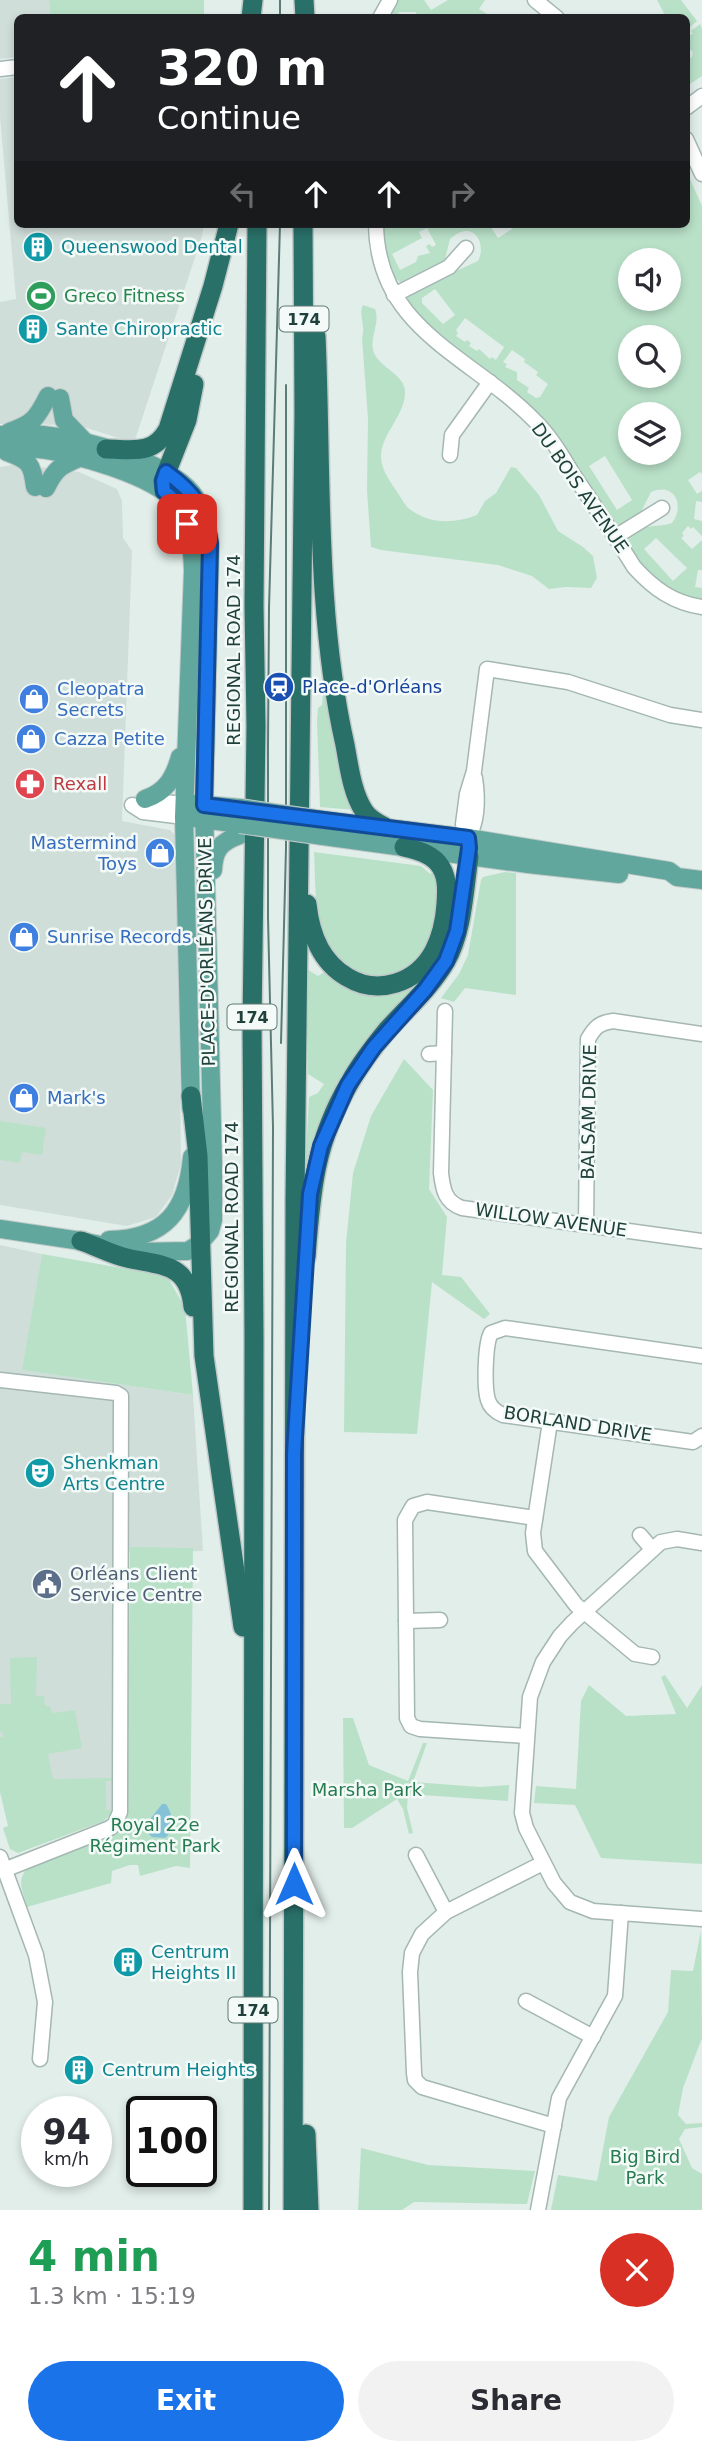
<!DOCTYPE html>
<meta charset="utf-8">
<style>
body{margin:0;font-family:"DejaVu Sans",sans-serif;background:#f2f2f3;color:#2b2b33;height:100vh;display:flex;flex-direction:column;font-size:26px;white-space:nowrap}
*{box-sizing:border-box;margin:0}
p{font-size:23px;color:#7c7c81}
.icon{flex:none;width:38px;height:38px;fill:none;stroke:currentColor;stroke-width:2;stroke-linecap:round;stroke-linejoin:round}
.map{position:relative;height:2210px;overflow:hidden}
.sheet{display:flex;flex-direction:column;background:#fff;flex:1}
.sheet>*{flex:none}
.banner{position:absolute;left:14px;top:14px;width:676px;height:214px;border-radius:10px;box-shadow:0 4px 10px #0003;background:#202124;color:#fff;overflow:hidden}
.controls{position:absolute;left:618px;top:248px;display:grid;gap:14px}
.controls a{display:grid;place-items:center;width:63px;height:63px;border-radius:50%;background:#fff;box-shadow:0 4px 10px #0003;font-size:35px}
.speed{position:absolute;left:21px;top:2096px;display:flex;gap:14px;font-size:35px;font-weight:700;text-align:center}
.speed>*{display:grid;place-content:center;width:91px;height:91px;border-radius:50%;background:#fff;box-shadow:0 4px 10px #0003;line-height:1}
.speed small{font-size:18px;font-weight:400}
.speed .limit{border:4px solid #111;border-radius:10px;background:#fff;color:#111}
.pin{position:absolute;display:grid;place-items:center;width:60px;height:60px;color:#fff;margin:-30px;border-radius:14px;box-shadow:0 4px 10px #0006}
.me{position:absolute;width:77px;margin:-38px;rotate:0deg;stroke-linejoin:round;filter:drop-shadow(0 0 5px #0008)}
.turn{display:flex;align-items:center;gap:24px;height:147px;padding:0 28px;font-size:32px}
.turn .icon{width:91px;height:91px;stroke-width:2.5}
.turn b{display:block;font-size:49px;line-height:60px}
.lanes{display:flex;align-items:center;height:66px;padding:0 28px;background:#0003;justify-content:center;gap:35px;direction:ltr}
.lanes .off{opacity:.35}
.round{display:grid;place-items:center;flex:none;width:74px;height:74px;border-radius:37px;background:#f2f2f3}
.headline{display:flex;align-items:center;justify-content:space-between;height:119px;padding:0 28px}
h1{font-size:42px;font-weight:800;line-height:52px;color:#1e9e55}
.button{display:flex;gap:14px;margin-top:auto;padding:14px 28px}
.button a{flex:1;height:80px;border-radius:42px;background:#1a73e8;color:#fff;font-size:28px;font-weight:800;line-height:80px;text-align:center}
.button a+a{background:#f2f2f3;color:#2b2b33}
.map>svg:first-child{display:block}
</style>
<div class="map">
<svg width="702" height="2210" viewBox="0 0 702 2210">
<rect width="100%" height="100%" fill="#e2eeea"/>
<!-- built -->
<g fill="#d0ded9">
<polygon points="0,0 49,0 50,17 18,18 17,57 0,59"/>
<polygon points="17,77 18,224 204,224 202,236 134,443 81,426 15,423 0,424 0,302 16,299 0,117 0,79"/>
<polygon points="18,464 79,472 117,489 122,501 123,538 132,551 122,821 170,830 177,837 181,1164 172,1195 156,1217 127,1226 0,1205 0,467"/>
<polygon points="0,1245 42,1254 23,1370 193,1395 203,1551 128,1552 127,1815 106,1818 0,1791"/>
</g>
<!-- green -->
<g fill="#b9e1c8" fill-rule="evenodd">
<polygon points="49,0 204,0 204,17 50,17"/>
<polygon points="398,0 424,0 431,10 448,0 485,0 479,9 492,17 417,17 416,12 399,12 398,16 401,17 388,18"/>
<polygon points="657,0 681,0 697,21 689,28 686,18 666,17"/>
<polygon points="700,24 702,28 702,76 690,84 686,82 686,60 692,57 693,52 686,46 686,36 693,34 691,31"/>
<path d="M686,153L693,166L687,172L702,206V474L700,472L688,480L697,494L702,491V502L696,501L694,519L702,521V536L693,527L691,529L688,526L682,533L684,536L681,538L692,549L702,540V570H698L695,587L702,588V601C672,593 636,575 627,542C640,521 654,529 672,523C686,504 673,482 651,492L641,512L635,519L622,526L614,523L516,395L431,329L408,305V297L415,290L478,261C485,249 479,226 461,232C457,233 454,236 450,239L444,263L405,282H400L389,274L381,224H489L498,238L512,229L509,224H686ZM427,228L436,245L432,247L430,244L426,246L430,253L418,256L416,262L400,270L392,254L422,238L419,232ZM630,261H668V299H630ZM435,289L455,315L443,324L422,303V298ZM465,318L504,347L496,360L492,357L490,359L479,349L477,351L469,346L471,343L467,340L465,342L456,336L458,333L456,330ZM630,338H668V376H630ZM512,350L525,359L524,362L538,372L536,375L548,384L540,397L536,398L527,392L529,388L517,380V372L505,367L507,364L503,362ZM630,415H668V453H630ZM605,456L632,500L617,510L589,466ZM656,538L687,568L673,581L644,549Z"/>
<path d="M363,305L375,309C381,325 367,340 375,355C382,368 404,375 405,391C406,414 382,433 381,455C381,469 388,478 395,489C399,494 403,502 407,507C428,525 454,524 477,515L485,501L496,493L511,467L516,468L539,495L558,531L583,547L593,556L597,578L591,588L566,587L549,589L532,576L498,565L381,550L371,547L367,491L368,419L362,338C366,324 358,316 363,305Z"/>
<polygon points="324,681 355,810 320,807 317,721 318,708 322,705"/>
<path d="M314,852L421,866L429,873L437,875C440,919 427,988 367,975C354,972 338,963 331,952C313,923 316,885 314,852Z"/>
<polygon points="505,872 516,873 516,995 465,988 454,1002 441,998 459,974 468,955 481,880 483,877"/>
<polygon points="442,955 398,1009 308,1174 305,1174 309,1097 318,1093 324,1084 308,1074 308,970 318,976 328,970 362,991"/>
<polygon points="404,1059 433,1090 429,1189 447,1217 442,1275 461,1277 490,1314 484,1319 432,1282 417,1434 344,1432 346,1243 353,1173 371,1116"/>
<polygon points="0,1121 46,1128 42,1155 22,1152 20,1163 0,1160"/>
<polygon points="42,1254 167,1276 185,1308 193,1395 22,1370"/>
<path d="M130,1547L193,1548L190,1868L176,1866L140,1876L138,1865H130L112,1871L111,1883L27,1907C22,1887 16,1882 29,1865L120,1831L127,1815Z"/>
<polygon points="37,1657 36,1696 44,1696 45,1706 50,1706 52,1713 75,1710 82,1748 48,1754 53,1779 113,1778 113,1781 106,1781 106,1810 112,1810 110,1815 104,1821 18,1853 10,1849 3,1828 8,1826 0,1792 0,1737 3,1737 3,1733 0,1732 0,1704 11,1704 10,1658"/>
<polygon points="665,1675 687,1708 702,1685 702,1864 601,1858 575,1805 534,1803 536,1786 576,1789 581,1701 589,1685 626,1716 676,1714 661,1677"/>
<polygon points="343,1718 353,1718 369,1765 408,1781 423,1743 427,1743 413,1782 480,1787 509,1785 508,1801 408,1794 407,1808 413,1833 409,1834 403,1809 397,1799 352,1828 344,1828"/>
<polygon points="701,1931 702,2038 683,2088 678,2115 686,2124 702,2123 702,2127 685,2129 679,2139 692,2168 702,2174 702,2210 551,2210 558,2175 597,2181 609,2117 668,2012 671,1970 693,1971"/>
<polygon points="361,2148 428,2165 535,2171 527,2204 414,2202 402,2210 358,2210"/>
</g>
<!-- water -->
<path fill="#85c2d8" d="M162,1804H166C173,1815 176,1829 165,1838L152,1837L149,1834L151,1818Z"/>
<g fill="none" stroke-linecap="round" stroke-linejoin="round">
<!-- minor casing -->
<g stroke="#a4b7b2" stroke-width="17">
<g id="minor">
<polyline points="535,0 557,18"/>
<polyline points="380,18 390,0"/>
<polyline points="0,69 18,67"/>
<polyline points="686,108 702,96"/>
<polyline points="686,139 702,174"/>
<path d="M376,224C377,331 473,356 536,422C551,437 562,456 573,474C594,505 615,536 634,567C653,588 673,603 702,607"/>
<polyline points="394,295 449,267 466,248"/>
<polyline points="450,455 452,435 490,382"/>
<polyline points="615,537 662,508"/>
<polyline points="143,800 184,804"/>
<polyline points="132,805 143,812 184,817"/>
<path d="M468,838C478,821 478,798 475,778"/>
<polyline points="468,845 463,824 467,794 474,771 487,669 568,682 670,715 702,720"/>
<path d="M445,1011L441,1173C443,1190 445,1202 462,1208L702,1241"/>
<polyline points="429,1054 444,1053"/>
<path d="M586,1225L588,1039C595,1027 599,1023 613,1021L702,1034"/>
<path d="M702,1356L505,1328L491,1333C485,1344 484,1387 488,1400C490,1407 496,1412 503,1415L686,1441L693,1442L702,1436"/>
<polyline points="0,1380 116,1393 121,1396 120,1812 115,1824 110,1828 4,1870"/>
<polyline points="550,1422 533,1533 535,1551 576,1605 635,1654 652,1657"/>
<polyline points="640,1535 652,1549"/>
<polyline points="702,1543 677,1539 661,1542 572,1623 560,1636 543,1662 530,1697 522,1813 526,1828 554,1883 570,1902 593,1911 702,1919"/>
<polyline points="406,1621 440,1620"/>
<polyline points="526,1736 420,1729 411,1726 407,1718 405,1520 413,1506 427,1502 535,1518"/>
<polyline points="416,1855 446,1912"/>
<polyline points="0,1857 36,1955 45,2002 40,2059"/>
<polyline points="543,1863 446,1912 422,1934 412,1953 410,1972 414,2073 415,2080 422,2087 554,2126"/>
<polyline points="526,2001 593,2037"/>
<polyline points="538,2210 559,2098 615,1996 621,1913"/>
</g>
</g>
<!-- major casing -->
<g stroke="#c1cac8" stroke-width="20">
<g id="major">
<polyline points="60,398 64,420 85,442"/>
<path d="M9,432C33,424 37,418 48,396"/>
<path d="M0,435C14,435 29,434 43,435C84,439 166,461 192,493C204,508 207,526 210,544L204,805L213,1165V1220L210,1231L199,1244L188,1251L134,1252L81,1241L0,1229"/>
<path d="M0,449C12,449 25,448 38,449C71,452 156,476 176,503C191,523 192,546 193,570L184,817L191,1108"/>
<path d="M7,452C29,460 32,463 35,487"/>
<path d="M46,488C55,469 60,466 79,458"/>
<path d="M145,799C166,792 174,778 180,757"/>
<polyline points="194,804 240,808"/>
<polyline points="194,818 240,824"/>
<polyline points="323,820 468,838 669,871 677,877 702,880"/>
<polyline points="323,836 528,864 619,874"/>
<path d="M213,870C214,850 220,842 240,835"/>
<path d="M109,1240C165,1239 187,1211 192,1157"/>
</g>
</g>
<!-- highway casing -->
<g stroke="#c1cac8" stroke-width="22">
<g id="highway">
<polyline points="304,0 305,18"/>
<polyline points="251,18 253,0"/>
<path d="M316,336C322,472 315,612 345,745C349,766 352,793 364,811C369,819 377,823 385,827"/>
<path d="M106,449C132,449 153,456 168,429L213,286L229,224"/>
<polyline points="164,491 163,481 187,420 194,384"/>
<path d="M307,904C310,933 321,962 347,977C378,996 417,983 434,951C441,937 445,920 446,904C447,890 448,875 438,863C429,853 416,850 404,847"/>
<polyline points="191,1096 198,1156 204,1356 243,1627"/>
<path d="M81,1241C96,1246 112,1255 127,1258C162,1266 189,1263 193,1307"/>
<path d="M306,1257C311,1191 315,1141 350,1082C360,1064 373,1047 387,1030C407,1008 431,987 446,961C463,931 464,890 469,857"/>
<polyline points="306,2134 309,2210"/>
<polyline points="253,2210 254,1337 252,1024 256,726 254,606 257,224"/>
<polyline points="293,2210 295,1200 304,413 303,224"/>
</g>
</g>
<!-- minor -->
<use href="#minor" stroke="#fff" stroke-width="14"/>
<!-- major -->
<use href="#major" stroke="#62a79d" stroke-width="18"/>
<!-- highway -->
<use href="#highway" stroke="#297069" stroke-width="19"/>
<!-- tram -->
<g stroke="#5b7c77" stroke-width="2">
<polyline points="280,0 280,18"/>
<polyline points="281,1043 286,848 286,385"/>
<polyline points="269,2210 273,1127 268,918 268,744 269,608 280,224"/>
</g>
<!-- major-bridge casing -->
<g stroke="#c1cac8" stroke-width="20" stroke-linecap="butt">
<g id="major-bridge">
<polyline points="240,808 323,820"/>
<polyline points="240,824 323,836"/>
</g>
</g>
<!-- major-bridge -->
<use href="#major-bridge" stroke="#62a79d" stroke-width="18"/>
</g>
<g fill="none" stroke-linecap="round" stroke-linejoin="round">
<!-- route casing -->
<g stroke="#114b97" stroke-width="18">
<path id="route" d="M187,524L175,501L164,491L163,481L166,472C195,493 205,507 210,544L204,805L468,838L469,848L457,931L446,961L425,990L374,1047L348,1085L321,1146L310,1194L294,1454V1884"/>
</g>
<!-- route -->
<use href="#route" stroke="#1a73e8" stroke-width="12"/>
</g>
<!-- icons -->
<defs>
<g id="building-disc" transform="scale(1.575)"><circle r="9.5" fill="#0f9aa8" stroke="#f3faf7"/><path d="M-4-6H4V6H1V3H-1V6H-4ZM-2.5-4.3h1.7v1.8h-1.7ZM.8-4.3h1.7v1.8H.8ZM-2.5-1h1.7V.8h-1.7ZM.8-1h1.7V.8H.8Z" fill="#fff"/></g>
<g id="stadium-disc" transform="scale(1.575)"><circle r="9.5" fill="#2e9e5b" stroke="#f3faf7"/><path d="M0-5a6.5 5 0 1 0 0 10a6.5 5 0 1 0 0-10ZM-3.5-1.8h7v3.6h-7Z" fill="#fff"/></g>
<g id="station-disc" transform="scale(1.575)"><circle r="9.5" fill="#1a4fb4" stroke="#f3faf7"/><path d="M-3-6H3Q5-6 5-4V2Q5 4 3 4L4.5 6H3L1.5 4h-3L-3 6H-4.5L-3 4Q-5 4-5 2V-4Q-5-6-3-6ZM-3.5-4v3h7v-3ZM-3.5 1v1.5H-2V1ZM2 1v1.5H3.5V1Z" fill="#fff"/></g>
<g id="shop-disc" transform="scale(1.575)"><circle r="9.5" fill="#3f7fe0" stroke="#f3faf7"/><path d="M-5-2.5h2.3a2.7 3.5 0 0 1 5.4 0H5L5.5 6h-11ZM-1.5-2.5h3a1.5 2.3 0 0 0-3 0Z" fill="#fff"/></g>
<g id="pharmacy-disc" transform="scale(1.575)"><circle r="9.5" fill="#e0444e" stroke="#f3faf7"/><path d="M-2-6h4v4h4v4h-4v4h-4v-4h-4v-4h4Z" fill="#fff"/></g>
<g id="theatre-disc" transform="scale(1.575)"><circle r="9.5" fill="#0f9aa8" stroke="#f3faf7"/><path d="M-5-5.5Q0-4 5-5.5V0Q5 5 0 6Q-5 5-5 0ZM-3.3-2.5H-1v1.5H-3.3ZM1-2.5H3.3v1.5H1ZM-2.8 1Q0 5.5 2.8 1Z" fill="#fff"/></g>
<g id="civic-disc" transform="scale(1.575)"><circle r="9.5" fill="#5c6f8a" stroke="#f3faf7"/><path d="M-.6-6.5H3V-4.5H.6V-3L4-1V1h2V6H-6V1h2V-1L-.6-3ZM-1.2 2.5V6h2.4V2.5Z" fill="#fff"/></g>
</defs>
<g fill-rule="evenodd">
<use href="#building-disc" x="38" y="247"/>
<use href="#stadium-disc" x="41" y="296"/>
<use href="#building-disc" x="33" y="329"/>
<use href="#station-disc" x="279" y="687"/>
<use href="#shop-disc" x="34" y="699"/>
<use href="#shop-disc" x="31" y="739"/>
<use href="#pharmacy-disc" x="30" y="784"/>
<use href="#shop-disc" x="160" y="853"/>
<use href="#shop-disc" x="24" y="937"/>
<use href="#shop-disc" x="24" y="1098"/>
<use href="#theatre-disc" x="40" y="1473"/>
<use href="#civic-disc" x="47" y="1584"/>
<use href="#building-disc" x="128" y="1962"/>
<use href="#building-disc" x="79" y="2070"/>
</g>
<g text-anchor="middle" stroke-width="5" stroke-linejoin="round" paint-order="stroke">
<!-- shield labels -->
<g fill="#f3faf7" stroke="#5f7873" stroke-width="2">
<rect x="279.5" y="306.5" width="49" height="25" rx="5"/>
<rect x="227.5" y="1004.5" width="49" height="25" rx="5"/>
<rect x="228.5" y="1997.5" width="49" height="25" rx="5"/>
</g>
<g font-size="16" font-weight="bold" fill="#20413b">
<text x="304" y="325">174</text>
<text x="252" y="1023">174</text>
<text x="253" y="2016">174</text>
</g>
<!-- culture labels -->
<g font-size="18" fill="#0d838f" stroke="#f3faf7" text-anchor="start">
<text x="61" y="253">Queenswood Dental</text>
<text x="56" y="335">Sante Chiropractic</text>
<text x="63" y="1469">Shenkman<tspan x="63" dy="21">Arts Centre</tspan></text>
<text x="151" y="1958">Centrum<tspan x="151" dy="21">Heights II</tspan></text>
<text x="102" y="2076">Centrum Heights</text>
</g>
<!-- leisure labels -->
<g font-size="18" fill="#27864d" stroke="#f3faf7" text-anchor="start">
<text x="64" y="302">Greco Fitness</text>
</g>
<!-- street labels -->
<g font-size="18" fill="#20413b" stroke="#f3faf7">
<text transform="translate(580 488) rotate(55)" y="6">DU BOIS AVENUE</text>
<text transform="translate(234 650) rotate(-90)" y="6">REGIONAL ROAD 174</text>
<text transform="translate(207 952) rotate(-91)" y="6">PLACE-D'ORLÉANS DRIVE</text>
<text transform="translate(589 1112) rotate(-89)" y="6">BALSAM DRIVE</text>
<text transform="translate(232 1217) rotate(-90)" y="6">REGIONAL ROAD 174</text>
<text transform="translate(551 1220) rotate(8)" y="6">WILLOW AVENUE</text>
<text transform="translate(578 1424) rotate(9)" y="6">BORLAND DRIVE</text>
</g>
<!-- transit labels -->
<g font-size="18" fill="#164399" stroke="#f3faf7" text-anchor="start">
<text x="302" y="693">Place-d'Orléans</text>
</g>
<!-- shop labels -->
<g font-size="18" fill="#366cbe" stroke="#f3faf7" text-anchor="start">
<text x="57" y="695">Cleopatra<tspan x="57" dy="21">Secrets</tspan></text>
<text x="54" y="745">Cazza Petite</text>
<text x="137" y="849" text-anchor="end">Mastermind<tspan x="137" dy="21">Toys</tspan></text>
<text x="47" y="943">Sunrise Records</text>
<text x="47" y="1104">Mark's</text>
</g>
<!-- health labels -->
<g font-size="18" fill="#be3a42" stroke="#f3faf7" text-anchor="start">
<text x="53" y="790">Rexall</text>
</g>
<!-- service labels -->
<g font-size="18" fill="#4e5e75" stroke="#f3faf7" text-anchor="start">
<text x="70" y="1580">Orléans Client<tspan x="70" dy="21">Service Centre</tspan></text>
</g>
<!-- park labels -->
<g font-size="18" fill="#267b50" stroke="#f3faf7">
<text x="367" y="1796">Marsha Park</text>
<text x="155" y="1831">Royal 22e<tspan x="155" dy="21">Régiment Park</tspan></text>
<text x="645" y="2163">Big Bird<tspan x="645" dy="21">Park</tspan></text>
</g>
</g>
</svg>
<div class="controls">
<a><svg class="icon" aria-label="sound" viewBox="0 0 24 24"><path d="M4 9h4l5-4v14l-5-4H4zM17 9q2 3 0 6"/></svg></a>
<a><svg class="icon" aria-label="search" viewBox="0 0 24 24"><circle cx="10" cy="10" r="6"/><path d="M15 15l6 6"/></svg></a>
<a><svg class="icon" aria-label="layers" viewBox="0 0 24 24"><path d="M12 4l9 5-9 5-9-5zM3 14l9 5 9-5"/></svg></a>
</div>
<div class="speed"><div>94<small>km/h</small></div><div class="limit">100</div></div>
<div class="pin" style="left:187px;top:524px;background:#d93025"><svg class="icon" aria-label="arrive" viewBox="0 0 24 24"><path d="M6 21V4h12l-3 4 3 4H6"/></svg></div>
<svg class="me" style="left:294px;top:1884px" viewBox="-20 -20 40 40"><path d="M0-17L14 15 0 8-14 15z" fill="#1a73e8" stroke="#fff" stroke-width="4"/></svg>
<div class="banner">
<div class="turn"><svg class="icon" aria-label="ahead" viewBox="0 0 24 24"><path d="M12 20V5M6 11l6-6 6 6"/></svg><div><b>320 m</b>Continue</div></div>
<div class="lanes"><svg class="icon off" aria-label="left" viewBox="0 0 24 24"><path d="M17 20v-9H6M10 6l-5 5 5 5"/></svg><svg class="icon" aria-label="ahead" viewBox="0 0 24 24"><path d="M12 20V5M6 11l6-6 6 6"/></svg><svg class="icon" aria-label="ahead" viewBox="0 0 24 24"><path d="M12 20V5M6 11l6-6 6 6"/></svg><svg class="icon off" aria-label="right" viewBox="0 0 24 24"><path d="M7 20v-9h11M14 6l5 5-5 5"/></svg></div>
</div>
</div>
<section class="sheet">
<div class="headline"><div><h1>4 min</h1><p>1.3 km · 15:19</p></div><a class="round" style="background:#d93025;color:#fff"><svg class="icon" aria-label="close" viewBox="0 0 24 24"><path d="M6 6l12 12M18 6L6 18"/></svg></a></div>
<div class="button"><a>Exit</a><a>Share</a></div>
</section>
